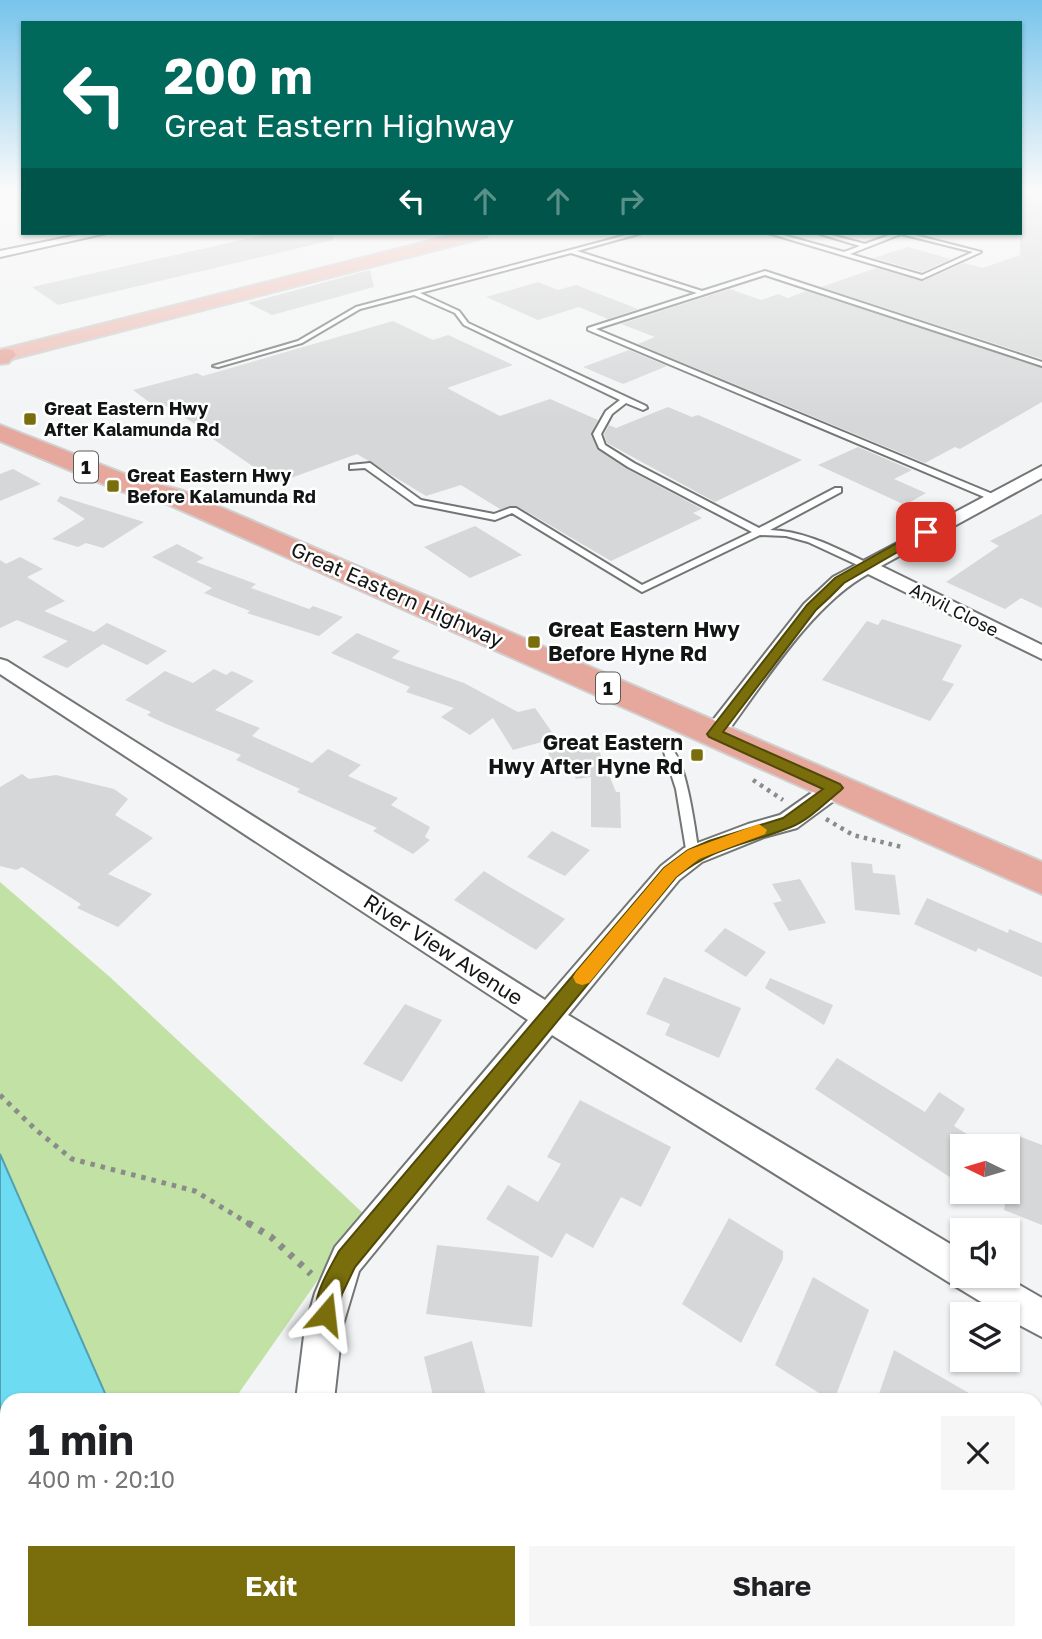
<!DOCTYPE html>
<meta charset="utf-8">
<style>
body{margin:0;font-family:"Golos Text",sans-serif;background:#f6f6f6;color:#202124;height:100vh;display:flex;flex-direction:column;font-size:26px;white-space:nowrap}
*{box-sizing:border-box;margin:0}
p{font-size:23px;color:#757577}
.icon{flex:none;width:38px;height:38px;fill:none;stroke:currentColor;stroke-width:2;stroke-linecap:round;stroke-linejoin:round}
.map{position:relative;flex:1;overflow:hidden}
.drawer{position:absolute;left:0px;top:1393px;width:1043px;height:247px;display:flex;flex-direction:column;background:#fff;border-radius:21px 21px 0 0;box-shadow:0 2px 5px #0004}
.drawer>*{flex:none}
.hud{position:absolute;left:21px;top:21px;width:1001px;height:214px;border-radius:0px;box-shadow:0 2px 5px #0004;background:#00695c;color:#fff;overflow:hidden}
.needle{width:46px;rotate:275deg}
.tools{position:absolute;left:950px;top:1134px;display:grid;gap:14px}
.tools a{display:grid;place-items:center;width:70px;height:70px;border-radius:0px;background:#fff;box-shadow:0 2px 5px #0004;font-size:35px}
.pin{position:absolute;display:grid;place-items:center;width:60px;height:60px;color:#fff;margin:-30px;border-radius:14px;box-shadow:0 4px 10px #0006}
.me{position:absolute;width:77px;margin:-38px;rotate:17deg;stroke-linejoin:round;filter:drop-shadow(0 0 5px #0008)}
.turn{display:flex;align-items:center;gap:24px;height:147px;padding:0 28px;font-size:32px}
.turn .icon{width:91px;height:91px;stroke-width:2.5}
.turn b{display:block;font-size:49px;line-height:60px}
.lanes{display:flex;align-items:center;height:66px;padding:0 28px;background:#0003;justify-content:center;gap:35px;direction:ltr}
.lanes .off{opacity:.35}
.round{display:grid;place-items:center;flex:none;width:74px;height:74px;border-radius:0px;background:#f6f6f6}
.summary{display:flex;align-items:center;justify-content:space-between;height:119px;padding:0 28px}
h1{font-size:42px;font-weight:700;line-height:52px}
.cta{display:flex;gap:14px;margin-top:auto;padding:14px 28px}
.cta a{flex:1;height:80px;border-radius:0px;background:#796e0b;color:#fff;font-size:28px;font-weight:700;line-height:80px;text-align:center}
.cta a+a{background:#f6f6f6;color:#202124}
.map>svg:first-child{display:block}
</style>
<div class="map">
<svg width="1042" height="1639" viewBox="0 0 1042 1639">
<rect width="100%" height="100%" fill="#f3f4f5"/>
<!-- green -->
<polygon fill="#c2e1a4" points="0,882 111,978 364,1214 234,1400 108,1400 0,1154"/>
<!-- water -->
<polygon fill="#6ddcf3" stroke="#52a0b0" stroke-width="2" points="0,1154 108,1400 7,1400 7,1633 185,1633 187,1639 0,1639"/>
<!-- building -->
<g fill="#d6d7d8">
<polygon points="1020,196 1042,201 1042,359 821,287 876,268 923,281 964,263 983,268 1020,255"/>
<polygon points="273,233 332,233 333,240 58,305 32,287"/>
<polygon points="908,247 951,259 922,272 874,258"/>
<polygon points="370,270 374,287 272,315 248,303"/>
<polygon points="538,282 558,290 576,285 638,309 608,319 579,307 538,320 486,297"/>
<polygon points="730,289 761,300 778,294 788,298 806,291 1042,368 1042,402 960,449 955,447 925,463 638,344 655,337 621,324"/>
<polygon points="393,321 433,340 448,335 513,365 447,388 500,416 550,399 598,420 591,435 598,450 627,469 702,509 693,513 702,518 611,561 517,506 500,509 461,485 426,496 357,454 277,483 200,430 203,429 161,403 153,405 133,390 197,373 203,376"/>
<polygon points="629,350 667,366 623,384 583,367"/>
<polygon points="668,407 692,417 698,415 802,460 715,502 607,443 604,434 609,425 616,428"/>
<polygon points="858,447 912,470 894,479 926,493 905,505 818,465"/>
<polygon points="13,469 41,484 0,501 0,474"/>
<polygon points="60,496 144,522 103,548 86,543 78,547 52,539 85,519 57,501"/>
<polygon points="1042,514 1042,608 1021,598 1005,609 946,582 999,546 990,541"/>
<polygon points="475,526 522,555 470,578 424,547"/>
<polygon points="177,544 204,558 196,562 256,584 251,588 309,609 313,606 343,617 319,636 247,613 250,611 204,593 212,588 152,557"/>
<polygon points="20,557 43,569 27,577 65,601 44,611 94,632 107,623 167,651 147,665 103,644 67,668 42,657 68,641 17,620 0,628 0,560 6,564"/>
<polygon points="882,619 962,645 942,680 954,684 930,721 822,680 867,621 878,625"/>
<polygon points="357,633 400,651 392,658 464,683 518,712 535,708 556,738 513,750 493,718 470,735 441,717 454,708 406,692 410,687 331,653"/>
<polygon points="214,669 226,675 232,671 254,681 215,710 260,728 252,736 312,763 328,749 361,765 348,776 398,798 391,805 430,827 425,837 430,840 413,854 373,831 377,828 297,792 300,789 236,760 241,755 166,724 147,715 151,712 125,700 165,671 193,683"/>
<polygon points="592,734 616,792 620,792 621,828 591,827 591,777 576,779 571,768 554,770 546,745 592,739"/>
<polygon points="22,774 29,779 56,775 114,789 128,799 115,815 153,838 108,874 152,894 118,927 77,908 81,904 22,867 16,870 0,866 0,787"/>
<polygon points="552,831 590,850 565,876 527,857"/>
<polygon points="851,862 872,864 873,873 895,875 900,915 855,910"/>
<polygon points="484,871 508,886 565,919 536,950 454,900"/>
<polygon points="800,879 826,923 789,931 773,903 782,901 772,884"/>
<polygon points="927,898 1008,933 1009,929 1042,943 1042,977 978,948 976,952 914,924"/>
<polygon points="725,928 766,952 746,977 704,951"/>
<polygon points="664,977 741,1008 719,1058 665,1035 670,1024 646,1014"/>
<polygon points="770,978 833,1005 824,1025 765,988"/>
<polygon points="405,1004 442,1020 402,1082 363,1064"/>
<polygon points="837,1058 925,1112 939,1092 965,1109 954,1126 986,1146 962,1146 962,1185 815,1089"/>
<polygon points="580,1100 671,1147 641,1207 621,1197 593,1248 566,1233 552,1258 486,1219 508,1185 538,1202 561,1164 547,1157"/>
<polygon points="1016,1135 1042,1145 1042,1225 1004,1210"/>
<polygon points="729,1218 783,1251 783,1259 741,1343 682,1304"/>
<polygon points="437,1245 539,1256 532,1327 426,1314"/>
<polygon points="813,1277 869,1310 834,1400 830,1400 775,1365"/>
<polygon points="472,1341 487,1400 434,1400 424,1357"/>
<polygon points="894,1350 981,1400 877,1400"/>
</g>
<g fill="none" stroke-linecap="round" stroke-linejoin="round">
<!-- service casing -->
<g stroke="#747676" stroke-width="4">
<g id="service">
<path d="M634,233H642L577,251L702,291L765,271L1042,362V366L765,275L596,329L995,495V499H989L588,330V328L697,293L571,253L420,293L459,311L468,323L646,406L647,408L643,410L626,403L612,414L601,434L605,445L634,463L759,528L835,488H841V492L770,530C806,531 838,549 870,564V568H864L808,542L786,536L760,535L642,592L512,513L495,520L415,504L365,468L350,469V465L370,463L421,500L494,514L510,508H516L642,585L752,532L628,467L599,448L593,434L606,411L620,400L464,325L455,313L414,295L360,309L302,343L218,367L213,366L298,341L356,307Z"/>
<path d="M768,233H776L844,252L860,246L817,233H824L865,244L895,233H907L981,252L922,279ZM901,234L973,252L922,275L850,254Z"/>
<path d="M670,748C686,756 696,835 699,855L697,858H689L687,855L676,789L664,752Z"/>
</g>
</g>
<!-- minor casing -->
<g stroke="#747676" stroke-width="4">
<g id="minor">
<polygon points="88,233 107,233 0,257 0,251"/>
<path d="M1042,466V478L881,566L1042,645V659L868,574C811,605 762,686 722,739L714,741L706,739L703,734L706,729L804,604L833,577Z"/>
<polygon points="0,659 7,661 545,1000 661,866 684,848 748,824 780,815 827,782 835,780 843,782 847,788 843,794 797,828 764,837 702,862 679,880 568,1015 962,1251 962,1276 1004,1276 1042,1298 1042,1337 1008,1319 1008,1314 1001,1314 950,1283 552,1035 359,1271 342,1328 334,1400 296,1400 305,1328 315,1293 335,1247 528,1020 0,674"/>
<polygon points="381,1633 427,1633 430,1639 384,1639"/>
</g>
</g>
<!-- primary casing -->
<g stroke="#d0d0d0" stroke-width="4">
<polygon id="primary" points="461,233 488,233 486,237 0,362 0,350"/>
</g>
<!-- trunk casing -->
<g stroke="#d0d0d0" stroke-width="4">
<g id="trunk">
<polygon points="5,349 13,350 16,355 8,363 0,364 0,350"/>
<polygon points="0,425 135,478 183,491 1042,862 1042,894 165,503 117,490 0,441"/>
</g>
</g>
<!-- path-far2 -->
<g stroke="#8a8b8b" stroke-width="4.5" stroke-dasharray="3.5 5" stroke-linecap="butt">
<polyline points="753,780 783,800"/>
<polyline points="826,819 853,835 902,847"/>
</g>
<!-- path-far1 -->
<polyline stroke="#8a8b8b" stroke-width="5" stroke-dasharray="4.5 6" stroke-linecap="butt" points="0,1095 35,1129 72,1159 195,1191 251,1225"/>
<!-- path -->
<polyline stroke="#8a8b8b" stroke-width="7" stroke-dasharray="5 8" stroke-linecap="butt" points="248,1223 271,1237 311,1274"/>
<!-- service -->
<use href="#service" fill="#fff" fill-rule="evenodd"/>
<!-- minor -->
<use href="#minor" fill="#fff" fill-rule="evenodd"/>
<!-- primary -->
<use href="#primary" fill="#ecbeb5" fill-rule="evenodd"/>
<!-- trunk -->
<use href="#trunk" fill="#e6a89c" fill-rule="evenodd"/>
</g>
<!-- sky -->
<linearGradient id="sky" x2="0" y2="1"><stop stop-color="#77c4ec"/><stop offset="0.45" stop-color="#fafafa"/><stop offset="1" stop-color="#fafafa" stop-opacity="0"/></linearGradient>
<rect width="1042" height="420" fill="url(#sky)"/>
<!-- route -->
<path fill="#796e0b" stroke="#4f4807" stroke-width="2" d="M922,529L932,532L844,583L830,597L816,610L723,732L840,784L843,788L840,791C825,803 809,820 791,827C746,845 717,845 676,877L355,1267L342,1294L335,1322L326,1325L318,1322C309,1300 329,1270 339,1251L664,868L688,850L709,841L783,818L823,789L709,737L707,734L807,605L835,578Z"/>
<!-- slow -->
<polygon fill="#f59e0b" points="759,824 767,830 765,834 699,859 676,877 589,983 582,985 576,983 573,977 576,972 664,868 688,850"/>
<!-- markers -->
<g fill="#796e0b" stroke="#fff" stroke-width="2.5">
<rect x="23" y="412" width="14" height="14" rx="3.5"/>
<rect x="106" y="479" width="14" height="14" rx="3.5"/>
<rect x="527" y="635" width="14" height="14" rx="3.5"/>
<rect x="690" y="748" width="14" height="14" rx="3.5"/>
</g>
<g text-anchor="middle" stroke-width="5" stroke-linejoin="round" paint-order="stroke">
<!-- far-poi labels -->
<g font-size="18" font-weight="bold" fill="#131414" stroke="#fff" text-anchor="start">
<text x="44" y="415">Great Eastern Hwy<tspan x="44" dy="21">After Kalamunda Rd</tspan></text>
<text x="127" y="482">Great Eastern Hwy<tspan x="127" dy="21">Before Kalamunda Rd</tspan></text>
</g>
<!-- far-street labels -->
<g font-size="18" fill="#131414" stroke="#fff">
<text transform="translate(954 610) rotate(27)" y="6">Anvil Close</text>
</g>
<!-- shield labels -->
<g fill="#fff" stroke="#5a5a5a" stroke-width="2">
<rect x="74" y="451.5" width="24" height="31" rx="5"/>
<rect x="596" y="672.5" width="24" height="31" rx="5"/>
</g>
<g font-size="19" font-weight="bold" fill="#131414">
<text x="86" y="474">1</text>
<text x="608" y="695">1</text>
</g>
<!-- street labels -->
<g font-size="21" fill="#131414" stroke="#fff">
<text transform="translate(397 595) rotate(24)" y="7">Great Eastern Highway</text>
<text transform="translate(443 950) rotate(33)" y="7">River View Avenue</text>
</g>
<!-- poi labels -->
<g font-size="21" font-weight="bold" fill="#131414" stroke="#fff" text-anchor="start">
<text x="548" y="637">Great Eastern Hwy<tspan x="548" dy="24">Before Hyne Rd</tspan></text>
<text x="683" y="750" text-anchor="end">Great Eastern<tspan x="683" dy="24">Hwy After Hyne Rd</tspan></text>
</g>
</g>
</svg>
<div class="tools">
<a><svg class="needle" viewBox="-14 -14 28 28"><path d="M0-13l5 13h-10z" fill="#e53935"/><path d="M0 13l5-13h-10z" fill="#757577"/></svg></a>
<a><svg class="icon" aria-label="sound" viewBox="0 0 24 24"><path d="M4 9h4l5-4v14l-5-4H4zM17 9q2 3 0 6"/></svg></a>
<a><svg class="icon" aria-label="layers" viewBox="0 0 24 24"><path d="M12 4l9 5-9 5-9-5zM3 14l9 5 9-5"/></svg></a>
</div>
<div class="pin" style="left:926px;top:532px;background:#d93025"><svg class="icon" aria-label="arrive" viewBox="0 0 24 24"><path d="M6 21V4h12l-3 4 3 4H6"/></svg></div>
<svg class="me" style="left:326px;top:1314px" viewBox="-20 -20 40 40"><path d="M0-17L14 15 0 8-14 15z" fill="#796e0b" stroke="#fff" stroke-width="4"/></svg>
<div class="hud">
<div class="turn"><svg class="icon" aria-label="left" viewBox="0 0 24 24"><path d="M17 20v-9H6M10 6l-5 5 5 5"/></svg><div><b>200 m</b>Great Eastern Highway</div></div>
<div class="lanes"><svg class="icon" aria-label="left" viewBox="0 0 24 24"><path d="M17 20v-9H6M10 6l-5 5 5 5"/></svg><svg class="icon off" aria-label="ahead" viewBox="0 0 24 24"><path d="M12 20V5M6 11l6-6 6 6"/></svg><svg class="icon off" aria-label="ahead" viewBox="0 0 24 24"><path d="M12 20V5M6 11l6-6 6 6"/></svg><svg class="icon off" aria-label="right" viewBox="0 0 24 24"><path d="M7 20v-9h11M14 6l5 5-5 5"/></svg></div>
</div>
<section class="drawer">
<div class="summary"><div><h1>1 min</h1><p>400 m · 20:10</p></div><a class="round"><svg class="icon" aria-label="close" viewBox="0 0 24 24"><path d="M6 6l12 12M18 6L6 18"/></svg></a></div>
<div class="cta"><a>Exit</a><a>Share</a></div>
</section>
</div>
